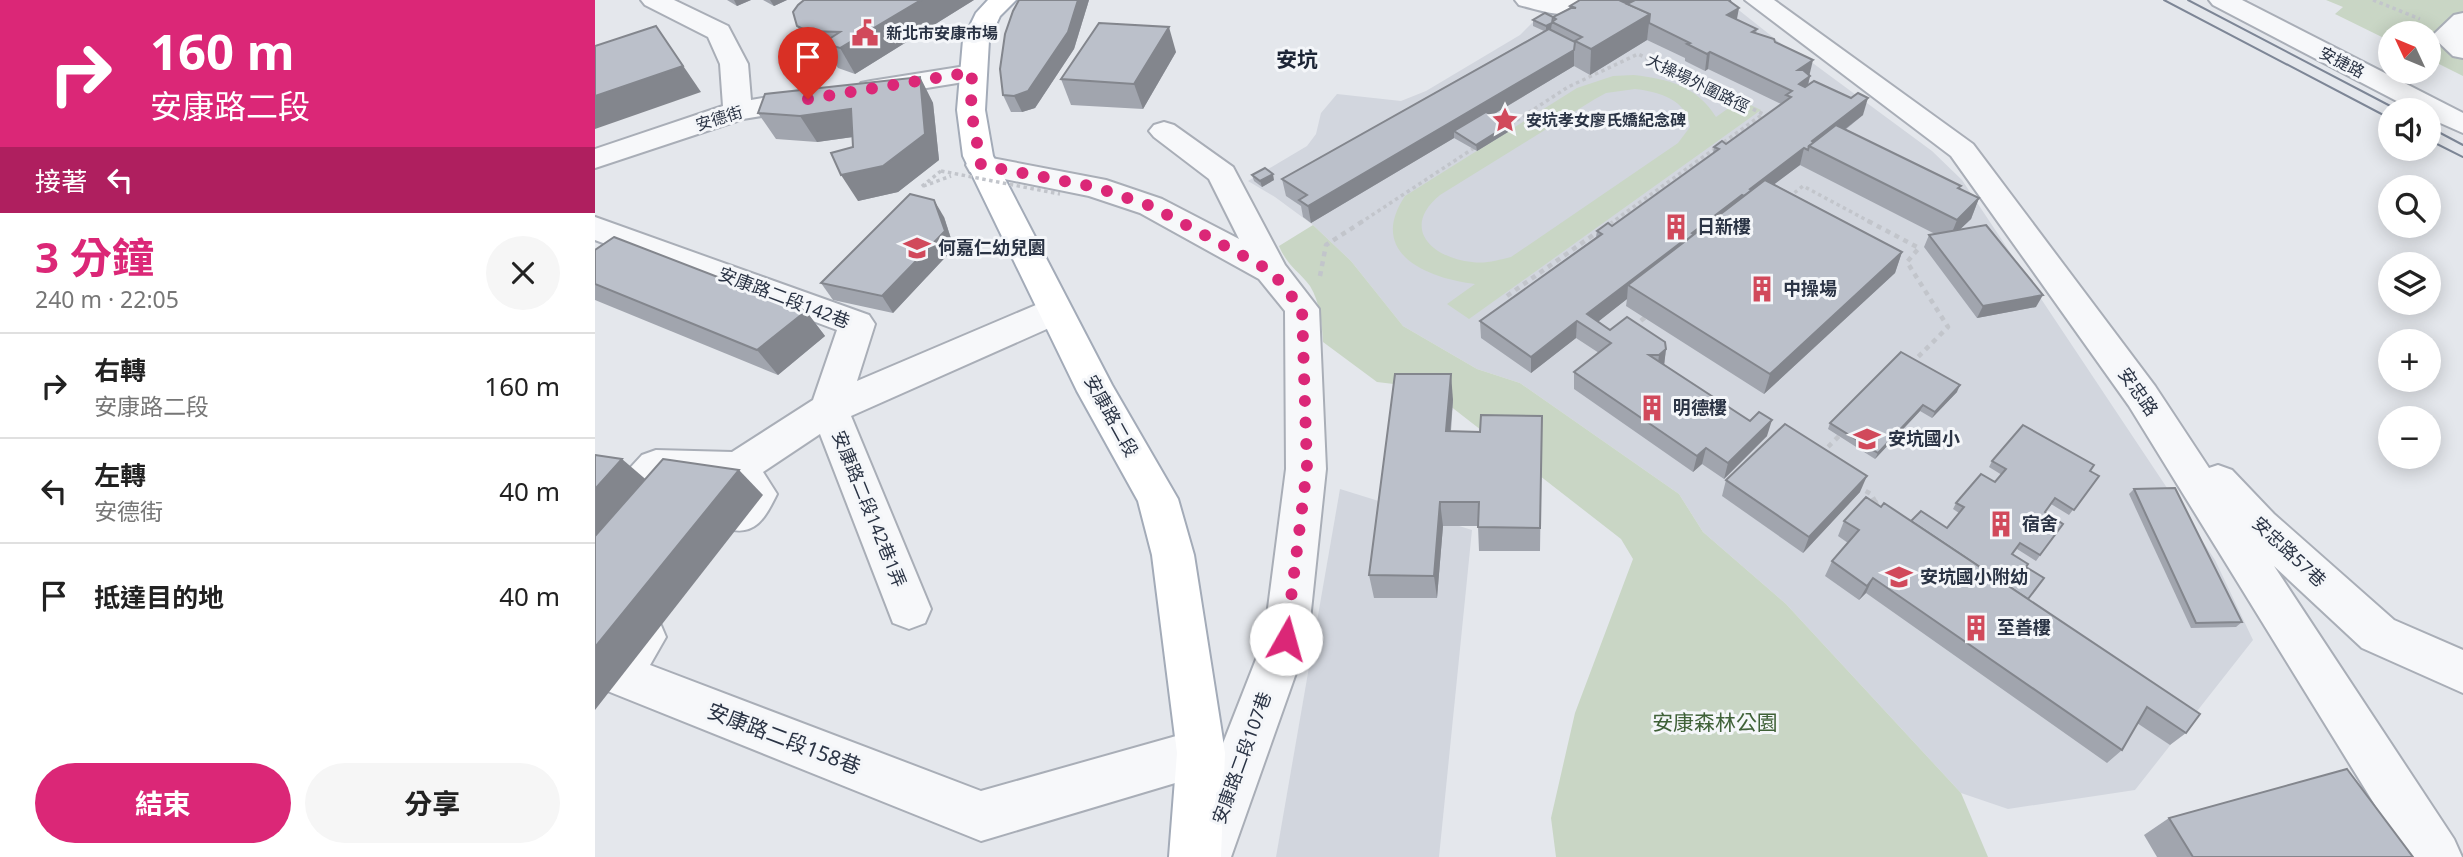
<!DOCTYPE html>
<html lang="zh-TW">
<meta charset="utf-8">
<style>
body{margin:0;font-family:"Noto Sans","Noto Sans TC",sans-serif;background:#f6f6f6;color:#222;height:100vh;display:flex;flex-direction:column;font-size:26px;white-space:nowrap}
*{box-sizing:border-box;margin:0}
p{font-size:23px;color:#767676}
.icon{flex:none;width:38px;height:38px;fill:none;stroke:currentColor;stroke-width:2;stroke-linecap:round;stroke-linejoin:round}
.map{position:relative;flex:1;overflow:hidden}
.panel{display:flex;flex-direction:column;background:#fff;width:595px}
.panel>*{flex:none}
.banner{background:#db2777;color:#fff;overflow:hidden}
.needle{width:46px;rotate:314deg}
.buttons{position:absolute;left:1783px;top:21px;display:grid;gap:14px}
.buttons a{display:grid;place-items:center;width:63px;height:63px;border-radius:50%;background:#fff;box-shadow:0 4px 18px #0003;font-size:35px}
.pin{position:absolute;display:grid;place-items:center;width:60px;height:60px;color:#fff;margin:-72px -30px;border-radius:50% 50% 50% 0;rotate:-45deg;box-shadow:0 0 7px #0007}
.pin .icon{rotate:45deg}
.me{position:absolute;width:77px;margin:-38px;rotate:7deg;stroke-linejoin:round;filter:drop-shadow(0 0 5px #0008)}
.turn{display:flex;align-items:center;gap:24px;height:147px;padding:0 35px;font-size:32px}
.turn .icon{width:91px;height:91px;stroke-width:2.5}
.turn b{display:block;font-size:49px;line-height:60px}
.then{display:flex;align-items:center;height:66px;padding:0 35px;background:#0003;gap:14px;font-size:26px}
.round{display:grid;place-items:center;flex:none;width:74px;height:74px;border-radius:37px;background:#f6f6f6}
.head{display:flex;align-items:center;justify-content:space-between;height:119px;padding:0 35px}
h1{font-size:42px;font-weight:700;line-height:52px;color:#db2777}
.button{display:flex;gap:14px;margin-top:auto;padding:14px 35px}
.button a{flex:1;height:80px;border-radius:42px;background:#db2777;color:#fff;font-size:28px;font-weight:700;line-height:80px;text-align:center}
.button a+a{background:#f6f6f6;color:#222}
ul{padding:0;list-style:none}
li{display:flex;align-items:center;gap:21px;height:105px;padding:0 35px;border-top:2px solid #e0e0e0}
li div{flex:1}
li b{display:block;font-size:26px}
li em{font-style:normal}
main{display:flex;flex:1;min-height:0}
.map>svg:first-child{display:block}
</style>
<main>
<section class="panel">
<div class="banner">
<div class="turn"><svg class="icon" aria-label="right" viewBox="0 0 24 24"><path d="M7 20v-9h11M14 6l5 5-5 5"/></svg><div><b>160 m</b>安康路二段</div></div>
<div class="then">接著<svg class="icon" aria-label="left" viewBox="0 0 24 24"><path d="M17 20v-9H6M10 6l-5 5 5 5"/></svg></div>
</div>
<div class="head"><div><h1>3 分鐘</h1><p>240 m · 22:05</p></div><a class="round"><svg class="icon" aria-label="close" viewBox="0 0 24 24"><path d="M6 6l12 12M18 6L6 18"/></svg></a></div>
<ul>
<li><svg class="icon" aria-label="right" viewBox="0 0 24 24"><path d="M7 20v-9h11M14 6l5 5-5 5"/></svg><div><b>右轉</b><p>安康路二段</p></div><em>160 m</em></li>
<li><svg class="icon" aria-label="left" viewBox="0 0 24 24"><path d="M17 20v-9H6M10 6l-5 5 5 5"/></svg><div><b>左轉</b><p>安德街</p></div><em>40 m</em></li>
<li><svg class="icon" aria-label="arrive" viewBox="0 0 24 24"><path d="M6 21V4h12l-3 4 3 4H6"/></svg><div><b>抵達目的地</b></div><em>40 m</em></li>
</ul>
<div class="button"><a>結束</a><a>分享</a></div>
</section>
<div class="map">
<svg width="1868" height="857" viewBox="0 0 1868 857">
<rect width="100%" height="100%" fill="#e4e7ec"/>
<!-- built -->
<g fill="#d2d6de">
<polygon points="1131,0 1193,49 1219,64 1337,151 1367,180 1620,560 1658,640 1540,790 1413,809 1366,793 1191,604 1108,532 1084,494 925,383 882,369 808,326 756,261 718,225 680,197 653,181 712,146 721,134 726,113 742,94 806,101 831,91 925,35 947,13 965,21"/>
<polygon points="745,489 877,530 844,857 681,857"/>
</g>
<!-- green -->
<g fill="#c9d6c5" fill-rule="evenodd">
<polygon points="1731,0 1868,0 1868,76 1834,59 1834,33 1796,33 1795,41 1740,14 1748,7"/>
<path d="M1039,75C1073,79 1102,86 1121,117L1145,100L1166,110L874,319L852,304L880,284C831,278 772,253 810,196L982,88L1018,76ZM1040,89C1064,92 1092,99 1095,127L1083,143L916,257C903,260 891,264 877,262C837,258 805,228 845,195L1000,99L1011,93Z"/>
<path d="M718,225L756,261L808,326L882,369L925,383L1084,494L1108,532L1191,604L1366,793L1393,857H961L956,818L980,713L1038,559L1026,539L832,388L782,382L728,342C727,324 725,302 715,286C703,270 693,267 684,246Z"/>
</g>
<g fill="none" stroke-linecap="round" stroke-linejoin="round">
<!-- minor casing -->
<g stroke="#a9aeb7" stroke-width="4">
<g id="minor">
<polygon points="46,0 79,0 133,26 153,64 156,100 216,90 226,93 230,99 226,105 216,108 148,119 0,168 0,149 128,106 125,64 113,37 50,5"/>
<path d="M920,0H1002C984,25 948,11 924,5Z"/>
<polygon points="1150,0 1179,0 1378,144 1560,386 1614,468 1623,465 1637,470 1679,514 1799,620 1868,650 1868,693 1767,648 1679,566 1859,839 1867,857 1812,857 1534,406 1356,156"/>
<polygon points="1614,0 1647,0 1868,113 1868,133 1834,118 1834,110 1819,110 1618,5"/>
<polygon points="1868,13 1868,58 1858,56 1837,36 1859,15"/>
<polygon points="377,65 387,67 391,73 387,79 276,97 266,95 262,89 266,83 276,81"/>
<path d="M569,122L579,125L638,167L690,265L724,309L731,469L713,639L636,857H584L617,772L386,841L5,688C0,660 24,626 49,617L65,623L71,637L55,665L386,791L606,729L623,736L627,746L669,639L691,469L690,311L664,279L545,213L494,196L375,172L371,165L375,158L386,156L511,180L567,199L644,239L614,179L559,137L554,131L559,125Z"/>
<path d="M0,217L274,315L280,324L262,381L448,302L460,299L472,302L477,311L472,320L256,416L336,609L330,623L314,629L298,623L225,434L168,472L182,494C170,518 160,538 130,528L124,516L139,493L132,484L71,482L15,546L0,552V506L47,455L61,450L137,452L218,400L242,330L0,240Z"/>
</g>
</g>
<!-- major casing -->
<g stroke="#a3abb8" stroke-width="4">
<polygon id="major" points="393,0 421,0 405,16 394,40 390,110 398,156 517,385 583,499 599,555 630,753 626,857 574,857 582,753 557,555 543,501 482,391 368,156 362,110 368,40 381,13"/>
</g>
<!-- path-far2 -->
<g stroke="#c2c5cb" stroke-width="3.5" stroke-dasharray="3.5 3.5" stroke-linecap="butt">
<polyline points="1778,0 1825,19"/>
<polyline points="910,128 973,87 1043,54 1168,114 1016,223"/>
<polyline points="346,171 326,187 356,176"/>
<polyline points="1194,197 1208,186 1277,223"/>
<polyline points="765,223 882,146"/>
</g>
<!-- path-far1 -->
<g stroke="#c2c5cb" stroke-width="4.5" stroke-dasharray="5 5" stroke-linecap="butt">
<polyline points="1273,221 1324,248 1312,262 1353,327 1318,362"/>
<polyline points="1011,226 1018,221"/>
<polyline points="725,276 731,245 768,221"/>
<polyline points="912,296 1004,231"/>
<polyline points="1038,327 1053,315"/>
<polyline points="1226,454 1247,433"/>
<polyline points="1262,486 1276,494 1281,503"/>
</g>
<!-- path -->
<polyline stroke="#c2c5cb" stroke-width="5" stroke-dasharray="6 6" stroke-linecap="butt" points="1280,501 1282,506"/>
<!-- minor -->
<use href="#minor" fill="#f7f8fa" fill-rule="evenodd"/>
<!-- major -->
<use href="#major" fill="#fff" fill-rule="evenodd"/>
<!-- tram -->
<g stroke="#7d8696" stroke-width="2">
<polyline points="1569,0 1796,119"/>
<polyline points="1593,0 1803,110"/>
<polyline points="1834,127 1868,145"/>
<polyline points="1834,140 1868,157"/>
</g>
<!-- path-bridge -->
<polyline stroke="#c2c5cb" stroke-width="3.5" stroke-dasharray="3.5 3.5" stroke-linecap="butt" points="346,171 465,194"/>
</g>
<!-- wall -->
<g fill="#a1a5ae">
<polygon points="132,0 156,0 142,6"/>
<polygon points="168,0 192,0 179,6"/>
<polygon points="379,0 260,74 243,68 236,57 227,56 217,51 202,26"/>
<polygon points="424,0 494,0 479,49 440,108 427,112 416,112 408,95"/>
<polygon points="985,0 1136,0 1142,20 1162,29 1161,33 1180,42 1215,76 1213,85 1268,115 1250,130 1384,198 1376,219 1365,229 1441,307 1382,318 1329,247 1334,235 1340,234 1205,165 1179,184 1307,252 1300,273 1169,394 1031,306 1032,299 1003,321 1015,330 1071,349 1069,364 1172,436 1129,479 1107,464 1098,472 979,389 979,372 1004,353 981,338 936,373 886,338 885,321 1001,237 1002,231 1017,226 1118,153 1119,147 1131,144 1186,104 1113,69 1110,71 1090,61 1090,58 1052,40 995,75 979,66 896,116 913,125 913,132 882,151 859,138 716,223 708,217 706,206 691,196 687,179 949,31 938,26 938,20 958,17 974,8 975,6"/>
<polygon points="581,52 548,109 476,105 466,79"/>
<polygon points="325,77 338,103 344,160 303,192 263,201 258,137 222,142 181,139 163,113"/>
<polygon points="657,175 679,180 667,187 659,181"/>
<polygon points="349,217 359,248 298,313 238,300 226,283"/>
<polygon points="0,250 211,311 230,336 183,375 0,300"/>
<polygon points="1362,392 1337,418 1325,411 1280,459 1233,429 1235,423"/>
<polygon points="858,400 856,431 885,432 947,416 945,551 884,551 883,526 848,526 842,598 779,598 774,575"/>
<polygon points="1397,461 1495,471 1504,476 1474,515 1456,504 1450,512 1468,524 1441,561 1422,549 1418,554 1431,567 1433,599 1591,733 1575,745 1542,723 1527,750 1512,763 1271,593 1264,600 1230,576 1237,561 1253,543 1243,536 1249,521 1286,507 1316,521 1352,528 1364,513 1358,509 1361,503 1400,482 1407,475 1394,467"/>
<polygon points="1131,480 1265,492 1208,553 1127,496"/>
<polygon points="1539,489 1647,622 1641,627 1596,628 1534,494"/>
<polygon points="1574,818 1818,857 1562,857 1549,835"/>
</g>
<!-- shaded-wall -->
<g fill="#83868d">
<polygon points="139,0 156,0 142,6"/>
<polygon points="175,0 192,0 179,6"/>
<polygon points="326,0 379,0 260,74 245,48"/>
<polygon points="483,0 494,0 479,49 440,108 427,112 419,96"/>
<polygon points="1024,0 1048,0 1047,10"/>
<polygon points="1133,0 1136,0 1134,14 1144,8 1141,24 1129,32"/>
<polygon points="1055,14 1052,40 995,75 996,49"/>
<polygon points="957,23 956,29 951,32 951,26"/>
<polygon points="61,26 106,92 0,129 0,96"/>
<polygon points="574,27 581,52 548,109 539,84"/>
<polygon points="979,50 979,66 864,135 859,131 859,138 716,223 713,206"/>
<polygon points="1115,52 1113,69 1110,71 1112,54"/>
<polygon points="1218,60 1214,77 1203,70"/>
<polygon points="1215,76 1211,93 1204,84"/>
<polygon points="325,77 338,103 344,160 303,192 263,201 246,175"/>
<polygon points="1273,98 1268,115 1223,150 1217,141"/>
<polygon points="256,109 272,135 222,142 205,116"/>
<polygon points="913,125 913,132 882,151 881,145"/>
<polygon points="1209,148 1205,165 1157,201 1155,189"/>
<polygon points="678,174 679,180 667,187 665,181"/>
<polygon points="1147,195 1144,212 1096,240 1097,233"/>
<polygon points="1384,198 1376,219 1354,240 1362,220"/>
<polygon points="339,200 349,217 359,248 298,313 287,296"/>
<polygon points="1088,241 1085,258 1033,285 1032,299 994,329 992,314"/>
<polygon points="1307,252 1300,273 1169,394 1175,374"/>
<polygon points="1448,295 1441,307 1382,318 1388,306"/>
<polygon points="211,311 230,336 183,375 162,350"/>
<polygon points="982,321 981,338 936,373 936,357"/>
<polygon points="1071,349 1069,366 1062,371 1064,355"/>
<polygon points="856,374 858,400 853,456 851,431"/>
<polygon points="1365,385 1362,392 1337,418 1340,412"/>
<polygon points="1328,405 1325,411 1280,459 1283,453"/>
<polygon points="1177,420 1172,436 1129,479 1133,463"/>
<polygon points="1111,448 1107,464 1098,472 1102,456"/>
<polygon points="27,459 55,483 0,546 0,489"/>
<polygon points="144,470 168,495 0,710 0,647"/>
<polygon points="1272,476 1265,492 1208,553 1214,537"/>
<polygon points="845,502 848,526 842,598 839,576"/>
<polygon points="1278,578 1271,593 1264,600 1272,586"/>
</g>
<!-- building -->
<g fill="#bbc0ca" stroke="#83868d" stroke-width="2">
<polygon points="209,0 326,0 245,48 228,43 245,32 212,31 202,26 198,12 203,5"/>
<polygon points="424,0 483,0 473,32 433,91 419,96 408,95 405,69 410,34 418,11"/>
<polygon points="985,0 1024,0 1055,14 996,49 980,41 987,37 957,22 961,19 958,17 976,8 981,8 975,6"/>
<polygon points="1040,0 1133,0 1144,8 1132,15 1162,29 1157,32 1179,39 1180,42 1218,60 1203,70 1208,70 1215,76 1204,84 1210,87 1219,81 1256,98 1263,93 1273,98 1217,141 1219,143 1214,146 1213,150 1209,148 1155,189 1157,190 1149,196 1147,195 1097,233 1099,234 1090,242 1088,241 992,314 1015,330 1032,317 1070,342 1071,349 1064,355 1054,355 1155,421 1164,412 1177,420 1133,463 1111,448 1102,456 979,372 1016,343 982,321 936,357 885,321 1007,234 1002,231 1013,223 1017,226 1124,149 1119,147 1127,141 1131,144 1196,97 1191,95 1197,91 1115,52 1112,54 1092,44 1095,43 1054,23 1055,14 1032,4"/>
<polygon points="950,13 958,17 957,23 951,26 938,20"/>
<polygon points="504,23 574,27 539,84 466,79"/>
<polygon points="61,26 88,66 0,96 0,46"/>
<polygon points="954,29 980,42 979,50 713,206 704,200 712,195 687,179"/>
<polygon points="325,77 330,134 288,166 246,175 236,153 258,147 256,109 205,116 163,113 170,94"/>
<polygon points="891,112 913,125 881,145 859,131"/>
<polygon points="1241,125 1366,186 1363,188 1384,198 1362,220 1214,146"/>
<polygon points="670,168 678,174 665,181 657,175"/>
<polygon points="1170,180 1307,252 1175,374 1033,285"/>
<polygon points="315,194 339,200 350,231 287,296 226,283"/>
<polygon points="1391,225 1448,295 1388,306 1334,235"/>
<polygon points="19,237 211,311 162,350 0,284 0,250"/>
<polygon points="1306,352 1365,385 1340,412 1328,405 1283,453 1235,423"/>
<polygon points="800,374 856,374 851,431 885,432 886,415 947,416 945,528 883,527 884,502 845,502 839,576 774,575"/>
<polygon points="1190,424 1272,476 1214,537 1131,480"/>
<polygon points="1428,425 1499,465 1495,471 1504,476 1479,510 1460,498 1450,512 1468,524 1445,555 1425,543 1417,554 1433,564 1431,567 1449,578 1433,599 1316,521 1326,511 1352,528 1369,507 1361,503 1386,474 1400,482 1411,469 1397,461"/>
<polygon points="0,455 27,459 0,489"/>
<polygon points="68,459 144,470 0,647 0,536"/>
<polygon points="1580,488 1647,622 1601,623 1539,489"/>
<polygon points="1271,497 1286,507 1289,503 1605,714 1591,733 1552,707 1527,750 1278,578 1272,586 1237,561 1264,530 1249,521"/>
<polygon points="1752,769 1818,857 1598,857 1574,818"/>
</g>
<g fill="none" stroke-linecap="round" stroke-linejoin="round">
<!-- route -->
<polyline stroke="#db2777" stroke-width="12" stroke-dasharray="0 21.6" points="213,99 377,72 376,110 386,165 500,187 556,206 676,271 707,309 712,468 691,639"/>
</g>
<!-- icons -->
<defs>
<g id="civic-bare" transform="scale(2.1)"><path d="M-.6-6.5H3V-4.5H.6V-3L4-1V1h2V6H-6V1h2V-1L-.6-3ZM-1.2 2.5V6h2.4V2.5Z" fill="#d1495b" stroke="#f4f6f9" stroke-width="2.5" paint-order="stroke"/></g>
<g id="sight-bare" transform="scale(2.1)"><path d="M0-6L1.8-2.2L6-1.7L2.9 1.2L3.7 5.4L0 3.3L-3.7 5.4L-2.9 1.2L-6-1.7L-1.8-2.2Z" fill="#d1495b" stroke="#f4f6f9" stroke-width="2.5" paint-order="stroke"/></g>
<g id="building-bare" transform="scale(2.1)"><path d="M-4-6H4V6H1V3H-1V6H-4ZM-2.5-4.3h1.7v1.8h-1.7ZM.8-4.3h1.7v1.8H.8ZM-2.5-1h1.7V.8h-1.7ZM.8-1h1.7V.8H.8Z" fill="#d1495b" stroke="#f4f6f9" stroke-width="2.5" paint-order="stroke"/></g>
<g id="school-bare" transform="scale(2.1)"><path d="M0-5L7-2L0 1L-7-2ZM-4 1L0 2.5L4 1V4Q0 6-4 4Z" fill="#d1495b" stroke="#f4f6f9" stroke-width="2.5" paint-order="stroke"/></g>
</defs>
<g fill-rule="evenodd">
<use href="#civic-bare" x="270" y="33"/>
<use href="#sight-bare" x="910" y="120"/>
<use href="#building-bare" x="1081" y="227"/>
<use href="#school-bare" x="322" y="248"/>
<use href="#building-bare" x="1167" y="289"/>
<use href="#building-bare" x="1057" y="408"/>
<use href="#school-bare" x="1272" y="439"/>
<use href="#building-bare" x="1406" y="524"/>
<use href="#school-bare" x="1304" y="577"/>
<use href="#building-bare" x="1381" y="628"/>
</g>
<g text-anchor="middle" stroke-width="6" stroke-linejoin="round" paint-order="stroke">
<!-- far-poi labels -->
<g font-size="16" font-weight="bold" fill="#2b3445" stroke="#f4f6f9" text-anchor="start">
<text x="291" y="39">新北市安康市場</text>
<text x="931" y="126">安坑孝女廖氏嬌紀念碑</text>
</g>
<!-- far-street labels -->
<g font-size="16" fill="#2b3445" stroke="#f4f6f9">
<text transform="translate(1747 62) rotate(27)" y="6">安捷路</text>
<text transform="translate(1103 83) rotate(26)" y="6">大操場外圍路徑</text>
<text transform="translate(124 118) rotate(-17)" y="6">安德街</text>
</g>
<!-- poi labels -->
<g font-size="18" font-weight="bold" fill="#2b3445" stroke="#f4f6f9" text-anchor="start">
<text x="1102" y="233">日新樓</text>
<text x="343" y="254">何嘉仁幼兒園</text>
<text x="1188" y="295">中操場</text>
<text x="1078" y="414">明德樓</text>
<text x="1293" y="445">安坑國小</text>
<text x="1427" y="530">宿舍</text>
<text x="1325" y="583">安坑國小附幼</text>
<text x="1402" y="634">至善樓</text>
</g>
<!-- street labels -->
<g font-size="18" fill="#2b3445" stroke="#f4f6f9">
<text transform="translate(189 298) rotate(21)" y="6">安康路二段142巷</text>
<text transform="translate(1543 392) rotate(55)" y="6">安忠路</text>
<text transform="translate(516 416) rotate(61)" y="6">安康路二段</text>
<text transform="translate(274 509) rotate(68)" y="6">安康路二段142巷1弄</text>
<text transform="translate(1694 552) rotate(43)" y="6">安忠路57巷</text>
<text transform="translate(647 758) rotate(-70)" y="6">安康路二段107巷</text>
</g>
<!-- far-district labels -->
<g font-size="21" font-weight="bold" fill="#1d2536" stroke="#f4f6f9">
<text x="702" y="67">安坑</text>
</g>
<!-- near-park labels -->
<g font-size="21" fill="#3f6138" stroke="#f4f6f9">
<text x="1120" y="730">安康森林公園</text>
</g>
<!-- near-street labels -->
<g font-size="21" fill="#2b3445" stroke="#f4f6f9">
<text transform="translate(189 739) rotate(21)" y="7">安康路二段158巷</text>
</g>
</g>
</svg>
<div class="buttons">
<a><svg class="needle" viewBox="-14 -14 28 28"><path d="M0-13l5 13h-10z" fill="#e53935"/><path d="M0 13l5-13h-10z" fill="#767676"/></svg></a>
<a><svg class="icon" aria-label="sound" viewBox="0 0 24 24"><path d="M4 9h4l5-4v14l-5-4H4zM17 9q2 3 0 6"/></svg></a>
<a><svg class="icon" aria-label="search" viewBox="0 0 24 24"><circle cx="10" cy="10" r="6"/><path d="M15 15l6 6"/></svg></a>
<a><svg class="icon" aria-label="layers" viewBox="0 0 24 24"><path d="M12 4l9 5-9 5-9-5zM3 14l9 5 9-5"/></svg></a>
<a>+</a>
<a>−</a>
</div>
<div class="pin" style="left:213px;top:99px;background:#d93025"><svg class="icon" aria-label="arrive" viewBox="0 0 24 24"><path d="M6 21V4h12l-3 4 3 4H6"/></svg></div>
<svg class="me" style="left:691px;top:639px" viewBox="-20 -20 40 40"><circle r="19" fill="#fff"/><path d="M0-13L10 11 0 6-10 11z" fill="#db2777"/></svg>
</div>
</main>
